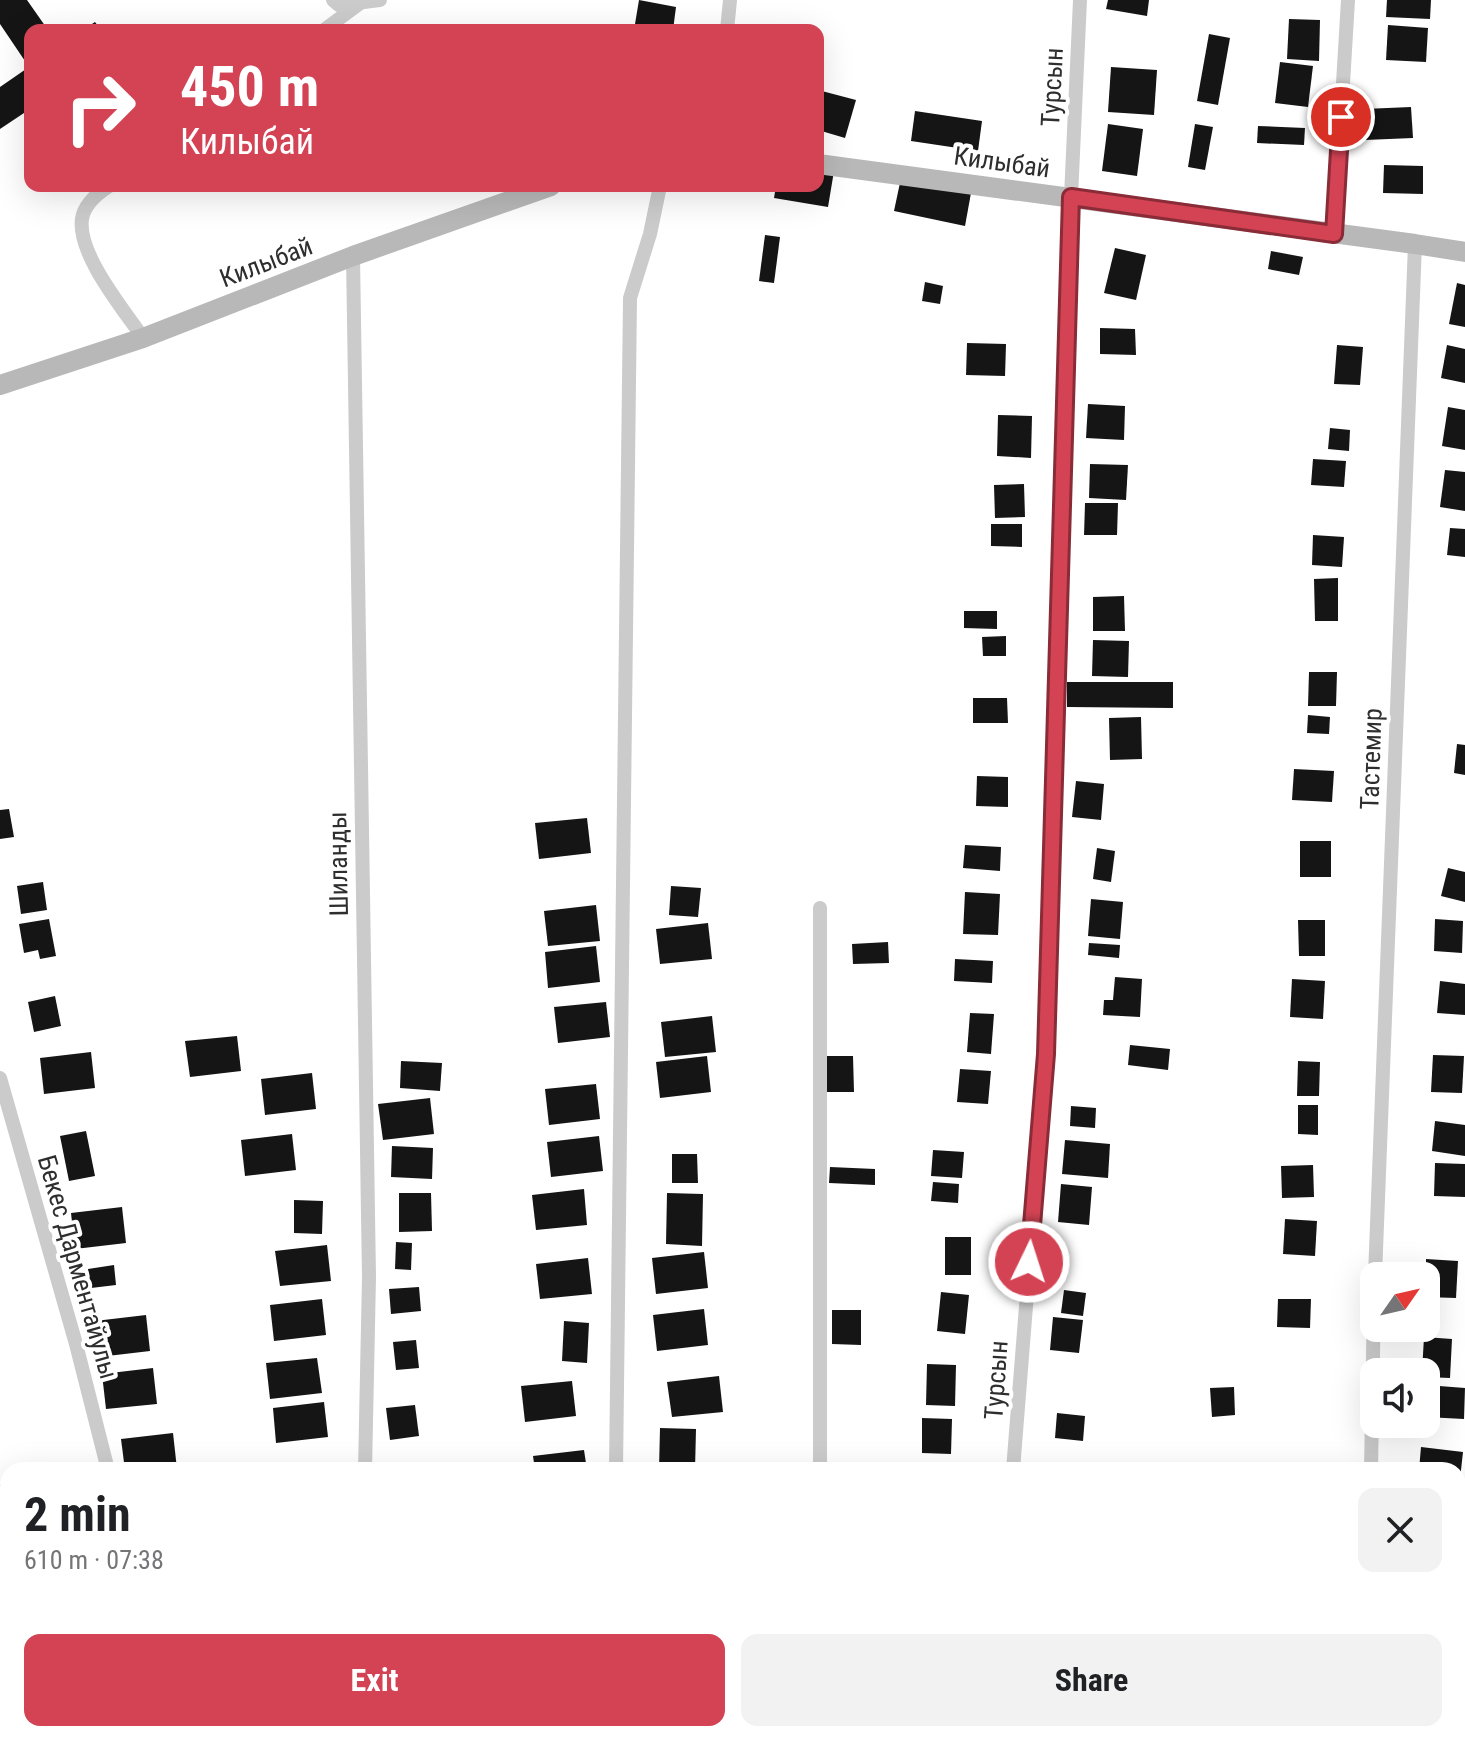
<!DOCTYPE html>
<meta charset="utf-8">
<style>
body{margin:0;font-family:"Roboto Condensed",sans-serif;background:#f2f2f2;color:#202124;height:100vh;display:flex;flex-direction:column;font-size:30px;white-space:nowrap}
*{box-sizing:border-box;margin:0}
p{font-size:26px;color:#757577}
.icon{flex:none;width:44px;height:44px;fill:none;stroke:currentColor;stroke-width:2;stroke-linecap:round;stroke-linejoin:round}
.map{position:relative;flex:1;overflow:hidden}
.sheet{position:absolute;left:0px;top:1462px;width:1466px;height:280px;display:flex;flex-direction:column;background:#fff;border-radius:24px 24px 0 0;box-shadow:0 8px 32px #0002}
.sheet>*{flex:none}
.banner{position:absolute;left:24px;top:24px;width:800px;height:168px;border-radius:16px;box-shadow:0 8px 32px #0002;background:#d34354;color:#fff;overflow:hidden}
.needle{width:52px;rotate:56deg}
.tools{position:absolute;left:1360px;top:1262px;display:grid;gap:16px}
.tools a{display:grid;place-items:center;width:80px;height:80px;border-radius:16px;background:#fff;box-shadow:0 8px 32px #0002;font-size:40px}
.pin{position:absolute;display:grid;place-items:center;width:68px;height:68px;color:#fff;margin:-34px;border:4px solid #fff;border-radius:50%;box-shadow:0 2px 8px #0007}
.me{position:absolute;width:88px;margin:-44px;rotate:4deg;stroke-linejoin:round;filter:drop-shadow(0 0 6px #0008)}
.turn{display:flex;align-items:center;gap:28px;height:168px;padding:0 24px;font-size:36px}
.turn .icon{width:104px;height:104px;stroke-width:2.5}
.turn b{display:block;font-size:56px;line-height:68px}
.round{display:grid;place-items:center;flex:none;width:84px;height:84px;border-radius:16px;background:#f2f2f2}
.summary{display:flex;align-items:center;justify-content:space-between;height:136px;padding:0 24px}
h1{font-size:48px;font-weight:700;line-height:60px}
.primary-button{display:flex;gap:16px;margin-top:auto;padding:16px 24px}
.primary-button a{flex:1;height:92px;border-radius:16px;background:#d34354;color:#fff;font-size:32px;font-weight:700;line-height:92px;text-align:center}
.primary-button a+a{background:#f2f2f2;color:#202124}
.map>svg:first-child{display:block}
</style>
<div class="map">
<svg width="1465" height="1742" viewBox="0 0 1465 1742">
<rect width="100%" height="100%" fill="#fff"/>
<!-- building -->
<g fill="#151515">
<polygon points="0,0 27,0 48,30 30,30 30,109 0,129 0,87 29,67 0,24"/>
<polygon points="639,0 676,7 673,30 634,30"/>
<polygon points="1108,0 1149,0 1147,16 1106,9"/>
<polygon points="1387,0 1431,0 1430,19 1386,17"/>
<polygon points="1289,19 1320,20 1319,61 1287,59"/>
<polygon points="95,22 101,30 83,30"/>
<polygon points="1388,25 1428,28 1426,62 1386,60"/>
<polygon points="1209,34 1230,38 1218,105 1197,101"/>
<polygon points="1280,62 1313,66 1308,107 1275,103"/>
<polygon points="1111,67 1157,70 1154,115 1108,112"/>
<polygon points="818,90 856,100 845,138 818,130"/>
<polygon points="1411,107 1413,138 1365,140 1364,109"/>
<polygon points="915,111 982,121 978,151 911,141"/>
<polygon points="1108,124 1143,129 1137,176 1102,171"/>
<polygon points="1195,124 1213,127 1205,170 1188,167"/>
<polygon points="1258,126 1305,128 1304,145 1257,143"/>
<polygon points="1384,165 1423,166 1423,194 1383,193"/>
<polygon points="818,169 834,171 828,207 774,198 776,186 818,186"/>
<polygon points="901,178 971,193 965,226 894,211"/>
<polygon points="765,235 780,237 774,283 759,281"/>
<polygon points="1115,248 1146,255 1136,300 1104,293"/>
<polygon points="1271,251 1303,257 1299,275 1268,269"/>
<polygon points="925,282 943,286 940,304 922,301"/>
<polygon points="1457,283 1465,285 1465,327 1449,324"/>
<polygon points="1100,328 1135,329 1136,355 1100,354"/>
<polygon points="967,343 1006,344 1005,376 966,375"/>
<polygon points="1337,345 1363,347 1360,385 1334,384"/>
<polygon points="1447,345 1465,349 1465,383 1441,378"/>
<polygon points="1088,404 1125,406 1124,440 1086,438"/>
<polygon points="1448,407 1465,410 1465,450 1442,446"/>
<polygon points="998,415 1032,416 1031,458 997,456"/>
<polygon points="1330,428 1350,430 1349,451 1328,449"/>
<polygon points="1313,459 1346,461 1344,487 1311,485"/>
<polygon points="1090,464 1128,465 1126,500 1089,498"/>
<polygon points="1445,470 1465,472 1465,511 1440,507"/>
<polygon points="1024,484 1025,517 995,518 994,485"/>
<polygon points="1085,503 1118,503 1117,535 1084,535"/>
<polygon points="991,524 1022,524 1022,547 991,546"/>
<polygon points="1450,528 1465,529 1465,557 1447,555"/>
<polygon points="1313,535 1344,537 1342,567 1312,565"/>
<polygon points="1338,578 1338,621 1315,621 1314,579"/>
<polygon points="1124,596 1125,631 1093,631 1093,597"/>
<polygon points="964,611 997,611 997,629 964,628"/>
<polygon points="1006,636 1006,656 983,656 982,637"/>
<polygon points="1093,640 1129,641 1128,677 1092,676"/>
<polygon points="1309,672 1337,672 1336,706 1308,706"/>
<polygon points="1067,682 1173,682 1173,708 1067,707"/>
<polygon points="973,698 1007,698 1008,723 973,723"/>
<polygon points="1308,715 1330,717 1329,734 1307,733"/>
<polygon points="1141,717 1142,759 1110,760 1109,718"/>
<polygon points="1457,744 1465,745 1465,775 1454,773"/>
<polygon points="1294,769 1334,771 1332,802 1292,800"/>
<polygon points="977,776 1008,777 1008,807 976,806"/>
<polygon points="1076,781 1104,784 1101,820 1072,817"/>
<polygon points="9,809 14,837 0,839 0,810"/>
<polygon points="587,818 591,853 539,859 535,823"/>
<rect x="1300" y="841" width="31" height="36"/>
<polygon points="965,845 1001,847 1000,871 963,868"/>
<polygon points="1097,848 1115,851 1111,882 1093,879"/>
<polygon points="1448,868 1465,872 1465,902 1441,896"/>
<polygon points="43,882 47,910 21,914 17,886"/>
<polygon points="671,886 701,888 698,917 669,915"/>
<polygon points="965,892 1000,894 998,935 963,934"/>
<polygon points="1091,899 1123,902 1120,939 1088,936"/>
<polygon points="596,905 600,941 548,946 544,911"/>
<polygon points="49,919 56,956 40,959 38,950 24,953 19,924"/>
<polygon points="1435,919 1463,921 1462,953 1434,951"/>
<polygon points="1298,920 1325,920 1325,956 1299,956"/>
<polygon points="708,923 712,959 660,964 656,929"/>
<polygon points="888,942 889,963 853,964 852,944"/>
<polygon points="1089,943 1120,945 1119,958 1088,955"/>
<polygon points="596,946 600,982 548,988 545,952"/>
<polygon points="955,959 993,961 992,983 954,981"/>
<polygon points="1115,977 1142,979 1140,1017 1103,1015 1104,1000 1113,1000"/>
<polygon points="1292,979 1325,981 1323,1019 1290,1017"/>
<polygon points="1440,981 1465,984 1465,1015 1437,1013"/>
<polygon points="55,996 61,1026 34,1032 28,1002"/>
<polygon points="606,1002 610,1037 558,1043 554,1007"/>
<polygon points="970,1013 994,1014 991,1054 967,1052"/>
<polygon points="712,1016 716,1052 665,1057 661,1022"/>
<polygon points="237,1036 241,1071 190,1077 185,1041"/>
<polygon points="1130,1045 1170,1049 1168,1070 1128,1065"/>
<polygon points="91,1052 95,1088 44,1094 40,1058"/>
<polygon points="1433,1055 1464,1056 1462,1093 1431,1092"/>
<polygon points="707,1056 711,1092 660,1098 656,1062"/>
<polygon points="825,1056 853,1056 854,1092 826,1092"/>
<polygon points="401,1061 442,1063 440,1091 400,1088"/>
<polygon points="1298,1061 1320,1062 1319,1096 1297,1096"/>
<polygon points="960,1069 991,1071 988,1104 957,1102"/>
<polygon points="312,1073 316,1109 265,1115 261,1079"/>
<polygon points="596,1084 600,1119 549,1125 545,1089"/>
<polygon points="430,1098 434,1134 383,1140 378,1104"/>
<polygon points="1298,1105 1318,1105 1318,1135 1298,1134"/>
<polygon points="1071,1106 1096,1108 1095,1128 1070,1126"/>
<polygon points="1435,1121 1465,1125 1465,1156 1432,1151"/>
<polygon points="86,1131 95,1176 69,1181 60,1136"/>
<polygon points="292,1134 296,1170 245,1176 241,1140"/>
<polygon points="599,1136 603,1171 551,1177 547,1142"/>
<polygon points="1065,1140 1110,1144 1108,1178 1062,1174"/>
<polygon points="392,1146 433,1148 432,1179 391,1177"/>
<polygon points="933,1150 964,1152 962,1178 931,1176"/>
<polygon points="672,1154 697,1154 698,1183 672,1183"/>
<polygon points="1435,1163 1465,1164 1465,1197 1434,1196"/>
<polygon points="1313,1165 1314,1197 1282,1198 1281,1166"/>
<polygon points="830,1167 875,1169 875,1185 829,1183"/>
<polygon points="933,1182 959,1184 958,1203 931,1201"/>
<polygon points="1061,1184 1092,1187 1089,1225 1058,1222"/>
<polygon points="584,1189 587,1225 536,1230 532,1195"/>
<polygon points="399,1193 431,1193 432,1231 399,1232"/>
<polygon points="667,1193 703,1194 702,1246 666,1244"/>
<polygon points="294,1200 323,1201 322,1234 294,1233"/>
<polygon points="122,1207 126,1243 75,1249 71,1213"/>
<polygon points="1285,1219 1317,1221 1315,1256 1283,1254"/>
<rect x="945" y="1237" width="26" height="38"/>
<polygon points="396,1242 412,1243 411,1270 395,1269"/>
<polygon points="327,1245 331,1281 280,1286 275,1251"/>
<polygon points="704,1252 708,1288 656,1294 652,1258"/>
<polygon points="588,1258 592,1294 540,1299 536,1264"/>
<polygon points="1426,1259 1458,1261 1456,1298 1426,1297"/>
<polygon points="114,1265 116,1285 91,1288 88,1269"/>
<polygon points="419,1287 421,1311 391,1314 389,1289"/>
<polygon points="1064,1290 1086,1293 1083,1316 1061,1313"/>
<polygon points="941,1292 969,1295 965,1334 937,1331"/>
<polygon points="322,1299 326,1335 274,1341 270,1305"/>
<polygon points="1278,1299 1311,1299 1310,1328 1277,1327"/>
<polygon points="704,1309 708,1345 657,1351 653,1315"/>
<polygon points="832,1310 861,1310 861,1345 832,1344"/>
<polygon points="146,1315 150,1351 99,1357 95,1321"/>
<polygon points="1053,1317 1083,1320 1079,1353 1050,1350"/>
<polygon points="564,1321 589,1323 587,1363 562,1361"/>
<polygon points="1424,1337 1452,1339 1450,1378 1426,1377 1426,1372 1422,1372"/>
<polygon points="416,1340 419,1368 396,1370 393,1342"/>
<polygon points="317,1358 322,1393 270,1399 266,1363"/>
<polygon points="927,1364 956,1365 955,1406 926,1405"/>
<polygon points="153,1368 157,1404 106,1409 102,1374"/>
<polygon points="719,1376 723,1412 672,1417 667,1382"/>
<polygon points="572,1381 576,1416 525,1422 521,1386"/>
<polygon points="1426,1385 1465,1388 1464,1419 1426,1417"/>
<polygon points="1234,1387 1235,1415 1212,1417 1210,1388"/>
<polygon points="324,1402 328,1437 276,1443 273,1408"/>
<polygon points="415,1405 419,1436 390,1440 386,1408"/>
<polygon points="1057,1413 1085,1416 1083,1441 1055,1438"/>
<polygon points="922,1418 952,1419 951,1454 922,1453"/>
<polygon points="660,1428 696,1429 695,1470 659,1470"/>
<polygon points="173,1433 177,1469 125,1470 121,1439"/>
<polygon points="1421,1447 1463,1452 1460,1479 1458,1479 1458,1470 1419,1470"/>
<polygon points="584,1450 587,1470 535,1470 533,1456"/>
<polygon points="2,1484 6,1508 0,1509 0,1485"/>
<polygon points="8,1575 8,1612 0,1613 0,1576"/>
<polygon points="0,1638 8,1638 8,1674 0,1675"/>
<polygon points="1458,1640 1465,1641 1462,1674 1458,1673"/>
<polygon points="8,1724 8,1734 46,1734 47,1742 0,1742 0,1725"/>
<polygon points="90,1734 142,1734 143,1742 91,1742"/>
<polygon points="216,1734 256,1734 261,1742 220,1742"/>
<polygon points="377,1734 429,1734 429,1738 378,1742"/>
<rect x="672" y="1734" width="33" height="8"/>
<rect x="918" y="1734" width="25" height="8"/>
<polygon points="1023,1734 1058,1734 1058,1742 1022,1742"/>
</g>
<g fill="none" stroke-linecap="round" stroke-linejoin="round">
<!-- street -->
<g stroke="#cbcbcb" stroke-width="14">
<polyline points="333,0 339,5 380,0"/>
<polyline points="324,30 359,4"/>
<polyline points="727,30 730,0"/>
<path d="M109,186C98,193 84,205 82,219C77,254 124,310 143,338"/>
<polyline points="1334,234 1348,0"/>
<polyline points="353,256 369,1277 365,1470"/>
<polyline points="820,908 820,1470"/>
<polyline points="0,1078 76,1344 108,1470"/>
<polyline points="1375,1276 1415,244"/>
<polyline points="616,1470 630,298 650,234 660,186"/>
<polyline points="1013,1470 1046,1054 1071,197 1080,0"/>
<polyline points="1371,1470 1374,1298"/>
<polyline points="0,1535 8,1533"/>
<polyline points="172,1734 174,1742"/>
<polyline points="490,1734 490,1742"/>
<polyline points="820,1734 820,1742"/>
<polyline points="1273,1734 1282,1742"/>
<polyline points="1382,1734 1382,1742"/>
<polyline points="360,1742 360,1734"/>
<polyline points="992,1742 992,1734"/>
<polyline points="1135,1742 1141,1734"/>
</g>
<!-- secondary -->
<g stroke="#b8b8b8" stroke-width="20">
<polyline points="818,164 1415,244 1465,252"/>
<polyline points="0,385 143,338 353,256 551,186"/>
</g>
</g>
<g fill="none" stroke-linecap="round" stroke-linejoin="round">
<!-- route casing -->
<g stroke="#892c37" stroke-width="20">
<polyline id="route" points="1029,1262 1046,1054 1071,197 1334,234 1341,117"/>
</g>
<!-- route -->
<use href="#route" stroke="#d34354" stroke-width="14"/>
</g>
<g text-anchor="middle" stroke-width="8" stroke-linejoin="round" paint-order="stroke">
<!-- street labels -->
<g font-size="26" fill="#2e2e2e" stroke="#fff">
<text transform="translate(1052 87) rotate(-87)" y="9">Турсын</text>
<text transform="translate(1002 162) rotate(8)" y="9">Килыбай</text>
<text transform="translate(266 262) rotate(-21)" y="9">Килыбай</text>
<text transform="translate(1371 759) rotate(-88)" y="9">Тастемир</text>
<text transform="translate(338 864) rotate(-91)" y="9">Шиланды</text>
<text transform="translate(78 1267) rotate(74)" y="9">Бекес Дарментайулы</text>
<text transform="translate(996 1380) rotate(-86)" y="9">Турсын</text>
</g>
</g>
</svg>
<div class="tools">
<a><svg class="needle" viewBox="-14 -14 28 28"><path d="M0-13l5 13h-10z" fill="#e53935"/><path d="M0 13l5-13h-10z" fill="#757577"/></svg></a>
<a><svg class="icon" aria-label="sound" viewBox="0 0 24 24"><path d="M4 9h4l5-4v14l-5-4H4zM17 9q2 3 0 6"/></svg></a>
</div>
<div class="pin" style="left:1341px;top:117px;background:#d93025"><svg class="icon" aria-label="arrive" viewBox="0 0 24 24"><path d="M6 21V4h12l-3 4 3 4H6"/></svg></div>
<svg class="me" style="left:1029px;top:1262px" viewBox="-20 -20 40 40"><circle r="17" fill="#d34354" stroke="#fff" stroke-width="3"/><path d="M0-11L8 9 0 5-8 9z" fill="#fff"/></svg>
<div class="banner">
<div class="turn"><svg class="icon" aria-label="right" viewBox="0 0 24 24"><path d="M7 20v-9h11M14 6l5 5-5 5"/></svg><div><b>450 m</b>Килыбай</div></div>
</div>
<section class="sheet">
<div class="summary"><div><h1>2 min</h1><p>610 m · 07:38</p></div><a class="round"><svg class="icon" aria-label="close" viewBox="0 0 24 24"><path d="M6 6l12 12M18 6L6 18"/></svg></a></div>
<div class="primary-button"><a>Exit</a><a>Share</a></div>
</section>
</div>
